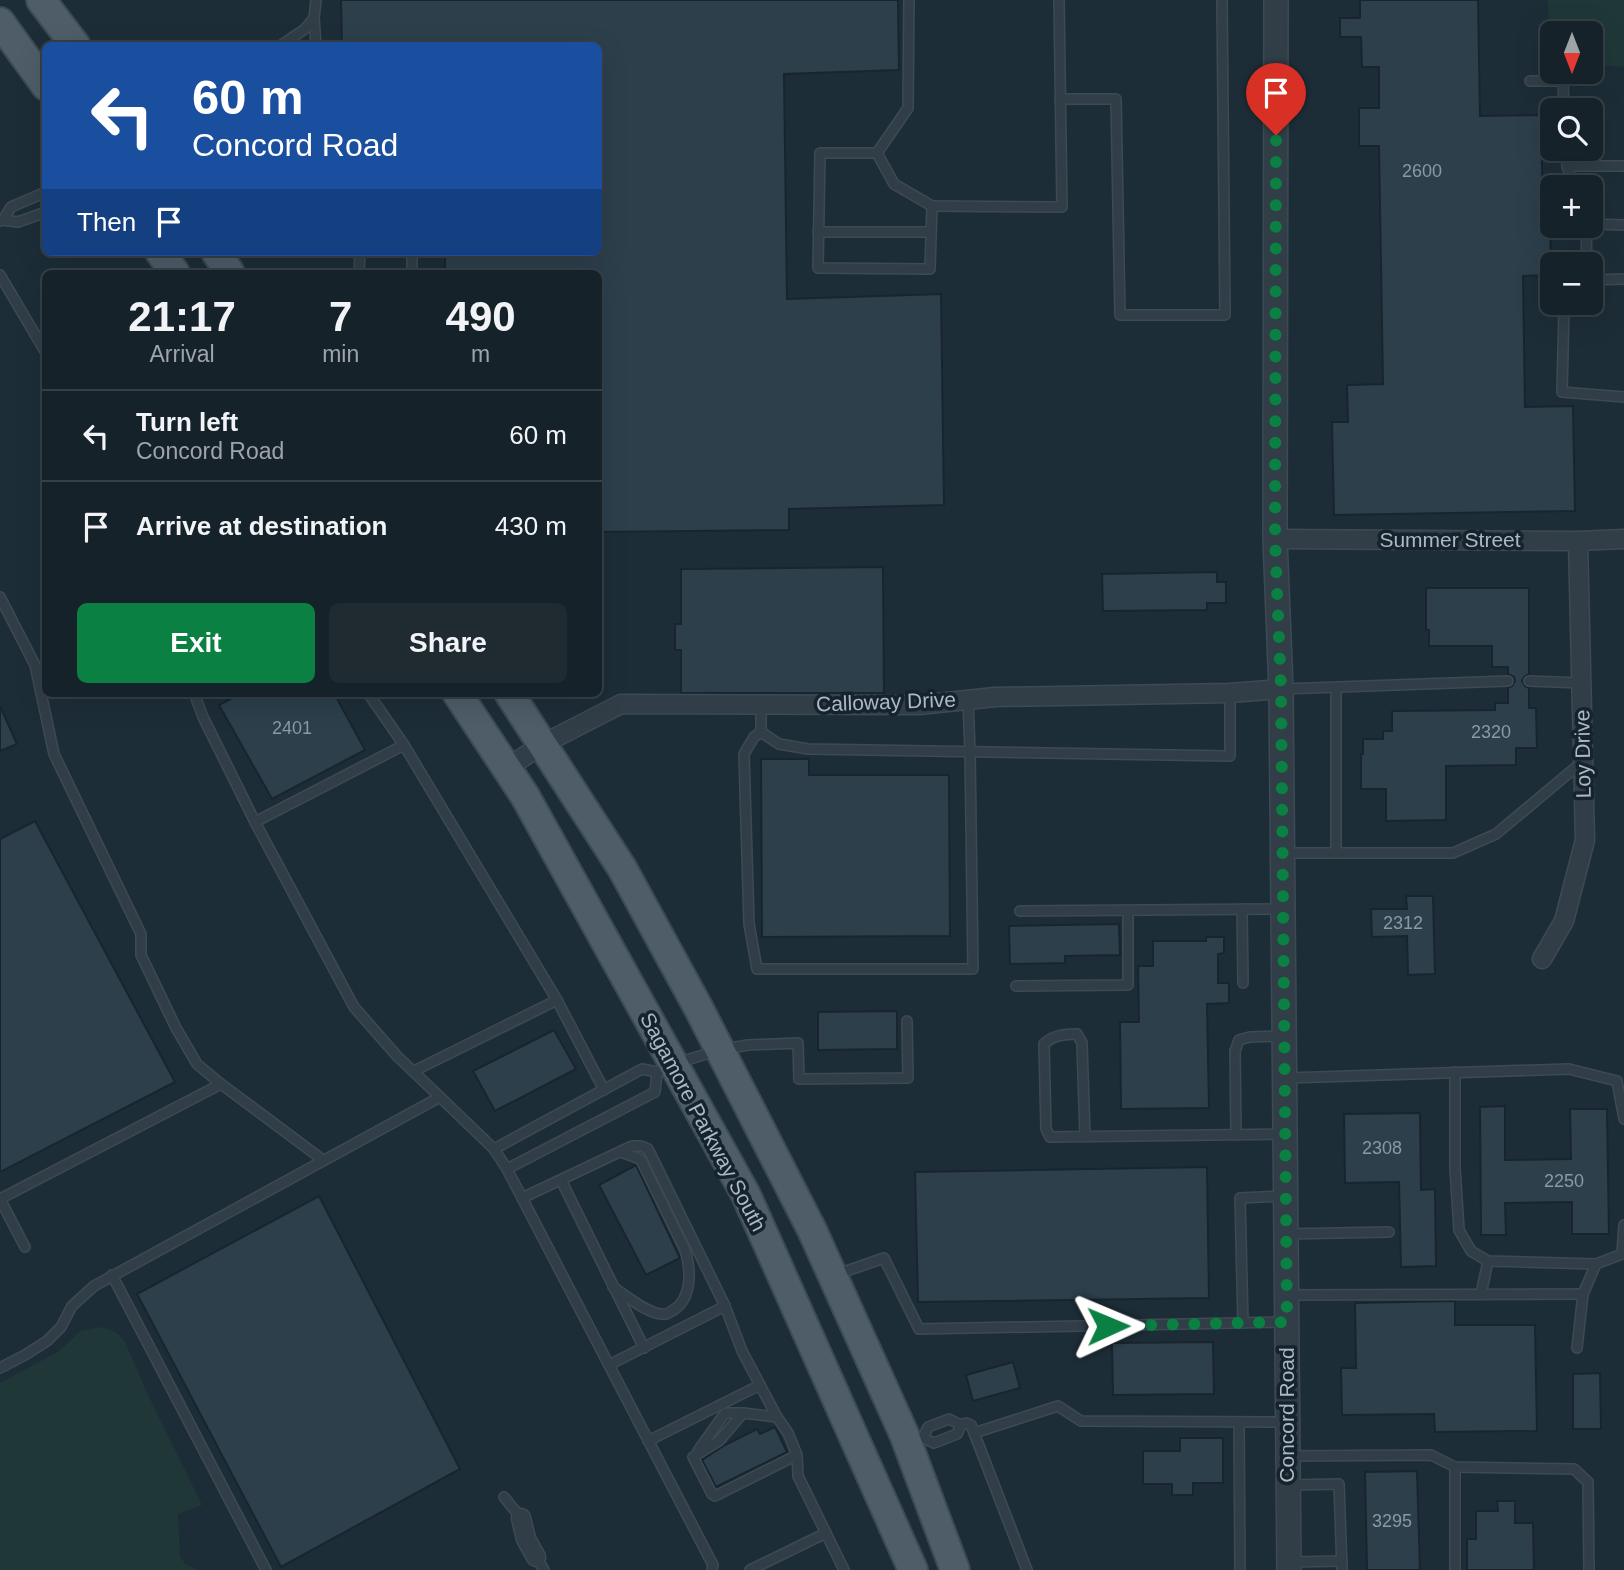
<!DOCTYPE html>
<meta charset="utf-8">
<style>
body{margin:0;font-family:Arial,sans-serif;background:#1f2a31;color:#f1f3f6;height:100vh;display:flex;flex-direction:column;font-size:26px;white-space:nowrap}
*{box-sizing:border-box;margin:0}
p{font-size:23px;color:#9ea4a8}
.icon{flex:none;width:38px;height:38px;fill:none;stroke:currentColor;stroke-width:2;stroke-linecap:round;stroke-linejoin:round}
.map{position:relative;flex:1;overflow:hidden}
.side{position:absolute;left:42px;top:270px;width:560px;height:427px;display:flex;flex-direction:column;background:#162229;border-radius:10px;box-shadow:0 7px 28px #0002,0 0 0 2px #353f46}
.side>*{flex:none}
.guide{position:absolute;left:42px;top:42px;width:560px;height:214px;border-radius:10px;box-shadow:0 7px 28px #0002,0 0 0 2px #353f46;background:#1a4fa0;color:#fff;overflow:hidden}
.needle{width:46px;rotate:180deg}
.fabs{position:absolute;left:1540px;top:21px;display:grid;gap:14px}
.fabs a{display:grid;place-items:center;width:63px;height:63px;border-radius:10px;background:#162229;box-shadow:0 7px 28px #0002,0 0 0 2px #353f46;font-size:35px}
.pin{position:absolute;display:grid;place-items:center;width:60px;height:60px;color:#fff;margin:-72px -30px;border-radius:50% 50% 50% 0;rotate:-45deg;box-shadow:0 0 7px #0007}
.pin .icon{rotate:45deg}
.me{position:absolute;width:77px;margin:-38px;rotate:89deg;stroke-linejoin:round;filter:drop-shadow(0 0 5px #0008)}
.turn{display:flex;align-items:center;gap:24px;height:147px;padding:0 35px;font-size:32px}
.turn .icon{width:91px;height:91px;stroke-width:2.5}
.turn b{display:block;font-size:49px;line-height:60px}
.then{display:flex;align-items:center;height:66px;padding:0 35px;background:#0003;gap:14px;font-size:26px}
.eta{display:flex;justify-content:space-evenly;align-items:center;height:119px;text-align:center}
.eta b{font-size:42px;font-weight:600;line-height:49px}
.action{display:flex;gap:14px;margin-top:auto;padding:14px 35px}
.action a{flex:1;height:80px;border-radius:10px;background:#0b8043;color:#fff;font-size:28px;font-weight:600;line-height:80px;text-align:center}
.action a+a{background:#1f2a31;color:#f1f3f6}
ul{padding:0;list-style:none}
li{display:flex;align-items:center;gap:21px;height:91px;padding:0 35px;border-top:2px solid #353f46}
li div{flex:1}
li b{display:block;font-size:26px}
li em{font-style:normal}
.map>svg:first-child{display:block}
</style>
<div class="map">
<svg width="1624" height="1570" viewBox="0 0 1624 1570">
<rect width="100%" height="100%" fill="#1d2d37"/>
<!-- green -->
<g fill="#1f3837">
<polygon points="1548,0 1624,0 1624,67 1591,64 1591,33 1552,33 1552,61 1550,61"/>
<polygon points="101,1327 117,1333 125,1342 146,1391 202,1505 178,1514 180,1557 185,1564 198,1570 0,1570 0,1383 58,1352 81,1331"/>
</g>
<!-- building -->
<g fill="#2c3f4b" stroke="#18252e" stroke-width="2">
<polygon points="341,0 898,0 899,70 784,74 787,299 941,294 944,505 789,509 789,530 598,532 598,273 445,273 445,252 598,252 598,46 342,46"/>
<polygon points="1360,0 1478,0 1480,116 1541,115 1543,215 1550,215 1551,275 1523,276 1525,407 1573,406 1575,511 1334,515 1332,422 1348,422 1347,385 1383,384 1379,146 1359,146 1359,108 1379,108 1379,67 1362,67 1361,37 1340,37 1340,18 1360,18"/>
<polygon points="883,567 884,693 681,693 681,650 675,650 675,624 681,624 681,569"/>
<polygon points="1217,572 1217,582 1226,582 1226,603 1207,603 1207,610 1103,611 1102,574"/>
<polygon points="1426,588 1529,588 1529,674 1524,677 1522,681 1525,686 1529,688 1529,708 1536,708 1537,748 1516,748 1516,765 1446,766 1446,820 1386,821 1386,789 1361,789 1361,754 1363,754 1363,739 1383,739 1383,731 1392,731 1392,711 1495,710 1495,703 1508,703 1508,688 1512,686 1515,681 1514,677 1508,674 1508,667 1492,667 1492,646 1429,646 1429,630 1426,630"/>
<polygon points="242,693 334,693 365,750 272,799 219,705"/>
<polygon points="0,706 17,744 0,751"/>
<polygon points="761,759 809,759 809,775 949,775 950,936 762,937"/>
<polygon points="35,821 175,1082 0,1172 0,839"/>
<polygon points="1406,896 1433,896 1435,974 1408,975 1407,936 1372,937 1371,909 1407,909"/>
<polygon points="1119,924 1120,955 1065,956 1065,963 1010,964 1009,926"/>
<polygon points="1206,937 1224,937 1224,953 1218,954 1218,983 1229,983 1229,1003 1207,1004 1209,1108 1121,1109 1120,1022 1139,1022 1138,966 1153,966 1153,941 1206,941"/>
<polygon points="897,1011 897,1049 818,1050 818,1012"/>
<polygon points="554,1030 576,1069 495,1111 473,1071"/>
<polygon points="1505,1106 1505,1160 1571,1159 1570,1109 1607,1109 1609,1234 1572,1234 1572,1202 1505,1203 1506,1235 1481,1235 1480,1107"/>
<polygon points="1420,1113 1421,1190 1435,1189 1436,1266 1401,1267 1399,1182 1345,1183 1344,1114"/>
<polygon points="636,1165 680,1258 646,1275 599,1185"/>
<polygon points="1207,1167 1209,1298 918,1302 915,1172"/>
<polygon points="319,1196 460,1469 281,1567 137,1294"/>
<polygon points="1455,1301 1455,1325 1535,1325 1537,1431 1435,1432 1434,1414 1342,1415 1341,1368 1356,1368 1355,1303"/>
<polygon points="1213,1342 1214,1394 1113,1395 1112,1343"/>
<polygon points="1013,1362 1020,1388 973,1401 966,1375"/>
<polygon points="1600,1373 1601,1429 1573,1429 1573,1374"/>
<polygon points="775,1427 787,1452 716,1487 702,1460 725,1445 757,1429 760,1434"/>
<polygon points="1180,1438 1223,1438 1223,1483 1193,1483 1193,1495 1172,1495 1172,1484 1143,1484 1143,1451 1180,1451"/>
<polygon points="1417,1471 1420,1570 1367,1570 1365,1472"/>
<polygon points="1497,1501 1515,1501 1515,1523 1533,1523 1534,1570 1467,1570 1467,1539 1476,1539 1476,1511 1498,1511"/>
</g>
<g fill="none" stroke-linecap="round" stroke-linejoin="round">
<!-- service casing -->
<g stroke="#3d4a54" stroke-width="12">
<g id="service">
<polyline points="314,18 316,46"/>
<polyline points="280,46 305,29 314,18 316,0"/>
<polyline points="1530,81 1563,81 1564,110"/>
<polyline points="1060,99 1116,99 1120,315 1225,315 1222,0"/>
<polyline points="1566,149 1567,166"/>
<polyline points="877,153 894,184 932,206 930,269 818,268 820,153 877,153 908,108 909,0"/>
<polyline points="1574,187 1567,166 1624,166"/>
<polyline points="932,206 1062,207 1059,0"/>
<polyline points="3,220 18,222 46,212"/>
<polyline points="0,221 3,220 11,207 46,192"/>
<polyline points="1591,224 1624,225"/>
<polyline points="1586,226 1587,264"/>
<polyline points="818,232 930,232"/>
<polyline points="412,252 412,273"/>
<polyline points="359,273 360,252"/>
<polyline points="0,275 46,353"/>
<polyline points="1591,280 1624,279"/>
<polyline points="1569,303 1564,309 1562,392 1624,397"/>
<polyline points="0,597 35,665 54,754 141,934 141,955 176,1028 197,1064 221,1084"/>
<polyline points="1529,681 1581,683"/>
<polyline points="1336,688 1336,853"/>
<polyline points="1282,689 1508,681"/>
<polyline points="368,693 404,745"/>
<polyline points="761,704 761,732 754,737 744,754 749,924 757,969 973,969 970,751 968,700"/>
<polyline points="761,732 779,744 808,749 1230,756 1230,693"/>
<polyline points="255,822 404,745 557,1000 604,1090"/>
<polyline points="1283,853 1453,853 1496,834 1581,763"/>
<polyline points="1242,909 1243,983"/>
<polyline points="1020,911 1282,909"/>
<polyline points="1016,986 1128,985 1128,910"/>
<polyline points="414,1071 557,1000"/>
<polyline points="1455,1072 1455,1168 1459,1230 1471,1251 1488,1261 1596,1264"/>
<polyline points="1287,1078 1569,1069 1617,1081 1624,1119"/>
<polyline points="440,1097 494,1149 507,1169 713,1565 712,1570"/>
<polyline points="1236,1135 1235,1051 1239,1040 1250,1037 1283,1036"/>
<path d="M1085,1136L1082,1043L1077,1034C1065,1035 1054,1034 1044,1044L1046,1129L1050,1137L1284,1134"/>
<polyline points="494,1149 642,1069 657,1072 674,1064 719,1050 748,1045 798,1043 799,1079 908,1078 907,1021"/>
<polyline points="507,1169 655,1092 657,1072"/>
<polyline points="561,1180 644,1348"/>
<polyline points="522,1198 632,1146 641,1146 648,1149 725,1306 742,1351 777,1417"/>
<polyline points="0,1199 221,1084 323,1160"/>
<polyline points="0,1199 25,1247"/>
<polyline points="1286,1234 1389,1232"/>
<polyline points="112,1275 266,1570"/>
<polyline points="835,1275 884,1258 919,1329 1285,1322"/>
<path d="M613,1287C625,1295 648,1314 662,1314C666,1315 669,1313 672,1311C693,1299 691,1269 685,1250L642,1162L640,1159L621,1152"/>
<polyline points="1481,1294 1488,1261"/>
<polyline points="1288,1295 1583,1294"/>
<polyline points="1243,1323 1240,1198 1285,1196"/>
<polyline points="1577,1348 1583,1294 1596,1264 1622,1254 1624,1225"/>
<polyline points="609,1365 725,1306"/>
<polyline points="0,1368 25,1355 47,1341 61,1327 72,1306 94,1286 440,1097 397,1056 354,1007 255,822 203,717 194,693"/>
<polyline points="1239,1422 1240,1570"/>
<polyline points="961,1425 957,1434 934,1443 923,1438 928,1427 949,1419 961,1425 966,1423 971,1425 1027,1570"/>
<polyline points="974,1433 1058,1406 1081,1421 1287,1422"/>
<polyline points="648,1441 760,1385"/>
<polyline points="698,1451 725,1413 743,1413"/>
<polyline points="797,1455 715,1496 712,1494 693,1457 719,1441 743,1413 777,1417 788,1433 797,1455 798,1476 844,1570"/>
<polyline points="1291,1456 1431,1455 1455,1467 1574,1469 1588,1482 1589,1570"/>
<polyline points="1455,1467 1455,1570"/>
<polyline points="1290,1485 1339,1484 1342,1570"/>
<polyline points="504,1497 521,1518"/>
<polyline points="536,1557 544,1570"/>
<polyline points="1291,1562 1342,1561"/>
<polyline points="750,1570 826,1533"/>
</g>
</g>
<!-- minor casing -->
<g stroke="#3d4a54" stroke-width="21">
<g id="minor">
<polyline points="1275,539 1578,541 1624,539"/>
<polyline points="507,768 543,744 621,704 919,705 995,697 1230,693 1281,689"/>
<polyline points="1542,959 1564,921 1585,840 1578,541"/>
<polyline points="521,1518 526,1539 536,1557"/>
</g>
</g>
<!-- tertiary casing -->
<g stroke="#3d4a54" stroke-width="26">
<polyline id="tertiary" points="1276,0 1275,539 1281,689 1289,1570"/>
</g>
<!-- primary casing -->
<g stroke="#3d4a54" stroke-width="32">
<g id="primary">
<polyline points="41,0 76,46"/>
<polyline points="0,22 46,86"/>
<polyline points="160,252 175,273"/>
<polyline points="216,252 230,273"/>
<polyline points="457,693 525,796 746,1195 913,1570"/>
<polyline points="509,693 622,868 699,1009 812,1230 904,1434 955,1570"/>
</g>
</g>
<!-- service -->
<use href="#service" stroke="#313e47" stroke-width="9"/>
<!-- minor -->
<use href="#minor" stroke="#313e47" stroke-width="18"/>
<!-- tertiary -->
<use href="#tertiary" stroke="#313e47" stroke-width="23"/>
<!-- primary -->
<use href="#primary" stroke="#4e5d68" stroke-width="28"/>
</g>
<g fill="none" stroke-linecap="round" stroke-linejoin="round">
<!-- route -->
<polyline stroke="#0b8043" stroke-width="12" stroke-dasharray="0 21.6" points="1108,1326 1287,1322 1281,689 1275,539 1276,135"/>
</g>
<g text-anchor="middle" stroke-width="7" stroke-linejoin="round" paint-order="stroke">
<!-- number labels -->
<g font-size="18" fill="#8999a5">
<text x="1422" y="177">2600</text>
<text x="292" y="734">2401</text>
<text x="1491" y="738">2320</text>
<text x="1403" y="929">2312</text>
<text x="1382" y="1154">2308</text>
<text x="1564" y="1187">2250</text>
<text x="1392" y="1527">3295</text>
</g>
<!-- street labels -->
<g font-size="21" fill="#aab9c5" stroke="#16232c">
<text x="1450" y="547">Summer Street</text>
<text transform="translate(886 702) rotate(-2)" y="7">Calloway Drive</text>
<text transform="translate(1583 754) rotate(-91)" y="7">Loy Drive</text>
<text transform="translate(703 1122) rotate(62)" y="7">Sagamore Parkway South</text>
<text transform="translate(1287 1415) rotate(-90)" y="7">Concord Road</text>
</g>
</g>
</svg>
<div class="fabs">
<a><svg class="needle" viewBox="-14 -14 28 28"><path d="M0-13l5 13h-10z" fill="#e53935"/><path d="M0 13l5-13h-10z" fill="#9ea4a8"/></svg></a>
<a><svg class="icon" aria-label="search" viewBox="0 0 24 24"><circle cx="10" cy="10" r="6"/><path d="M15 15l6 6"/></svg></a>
<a>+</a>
<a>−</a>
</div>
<div class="pin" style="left:1276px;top:135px;background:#d93025"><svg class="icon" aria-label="arrive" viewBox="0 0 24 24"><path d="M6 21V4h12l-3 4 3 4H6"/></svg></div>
<svg class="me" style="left:1108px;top:1326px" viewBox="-20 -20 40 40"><path d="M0-17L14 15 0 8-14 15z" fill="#0b8043" stroke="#fff" stroke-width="4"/></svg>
<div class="guide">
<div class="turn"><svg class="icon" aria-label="left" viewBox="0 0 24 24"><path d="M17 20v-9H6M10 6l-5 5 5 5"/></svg><div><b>60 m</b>Concord Road</div></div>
<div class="then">Then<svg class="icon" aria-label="arrive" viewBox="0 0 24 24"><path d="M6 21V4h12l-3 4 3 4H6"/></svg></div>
</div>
<section class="side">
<div class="eta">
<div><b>21:17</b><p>Arrival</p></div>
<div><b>7</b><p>min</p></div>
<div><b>490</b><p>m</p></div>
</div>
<ul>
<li><svg class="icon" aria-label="left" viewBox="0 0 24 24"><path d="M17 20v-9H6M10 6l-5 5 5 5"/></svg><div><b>Turn left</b><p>Concord Road</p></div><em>60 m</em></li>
<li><svg class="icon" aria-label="arrive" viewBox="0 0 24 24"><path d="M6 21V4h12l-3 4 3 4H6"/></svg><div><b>Arrive at destination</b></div><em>430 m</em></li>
</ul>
<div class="action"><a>Exit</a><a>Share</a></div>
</section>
</div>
